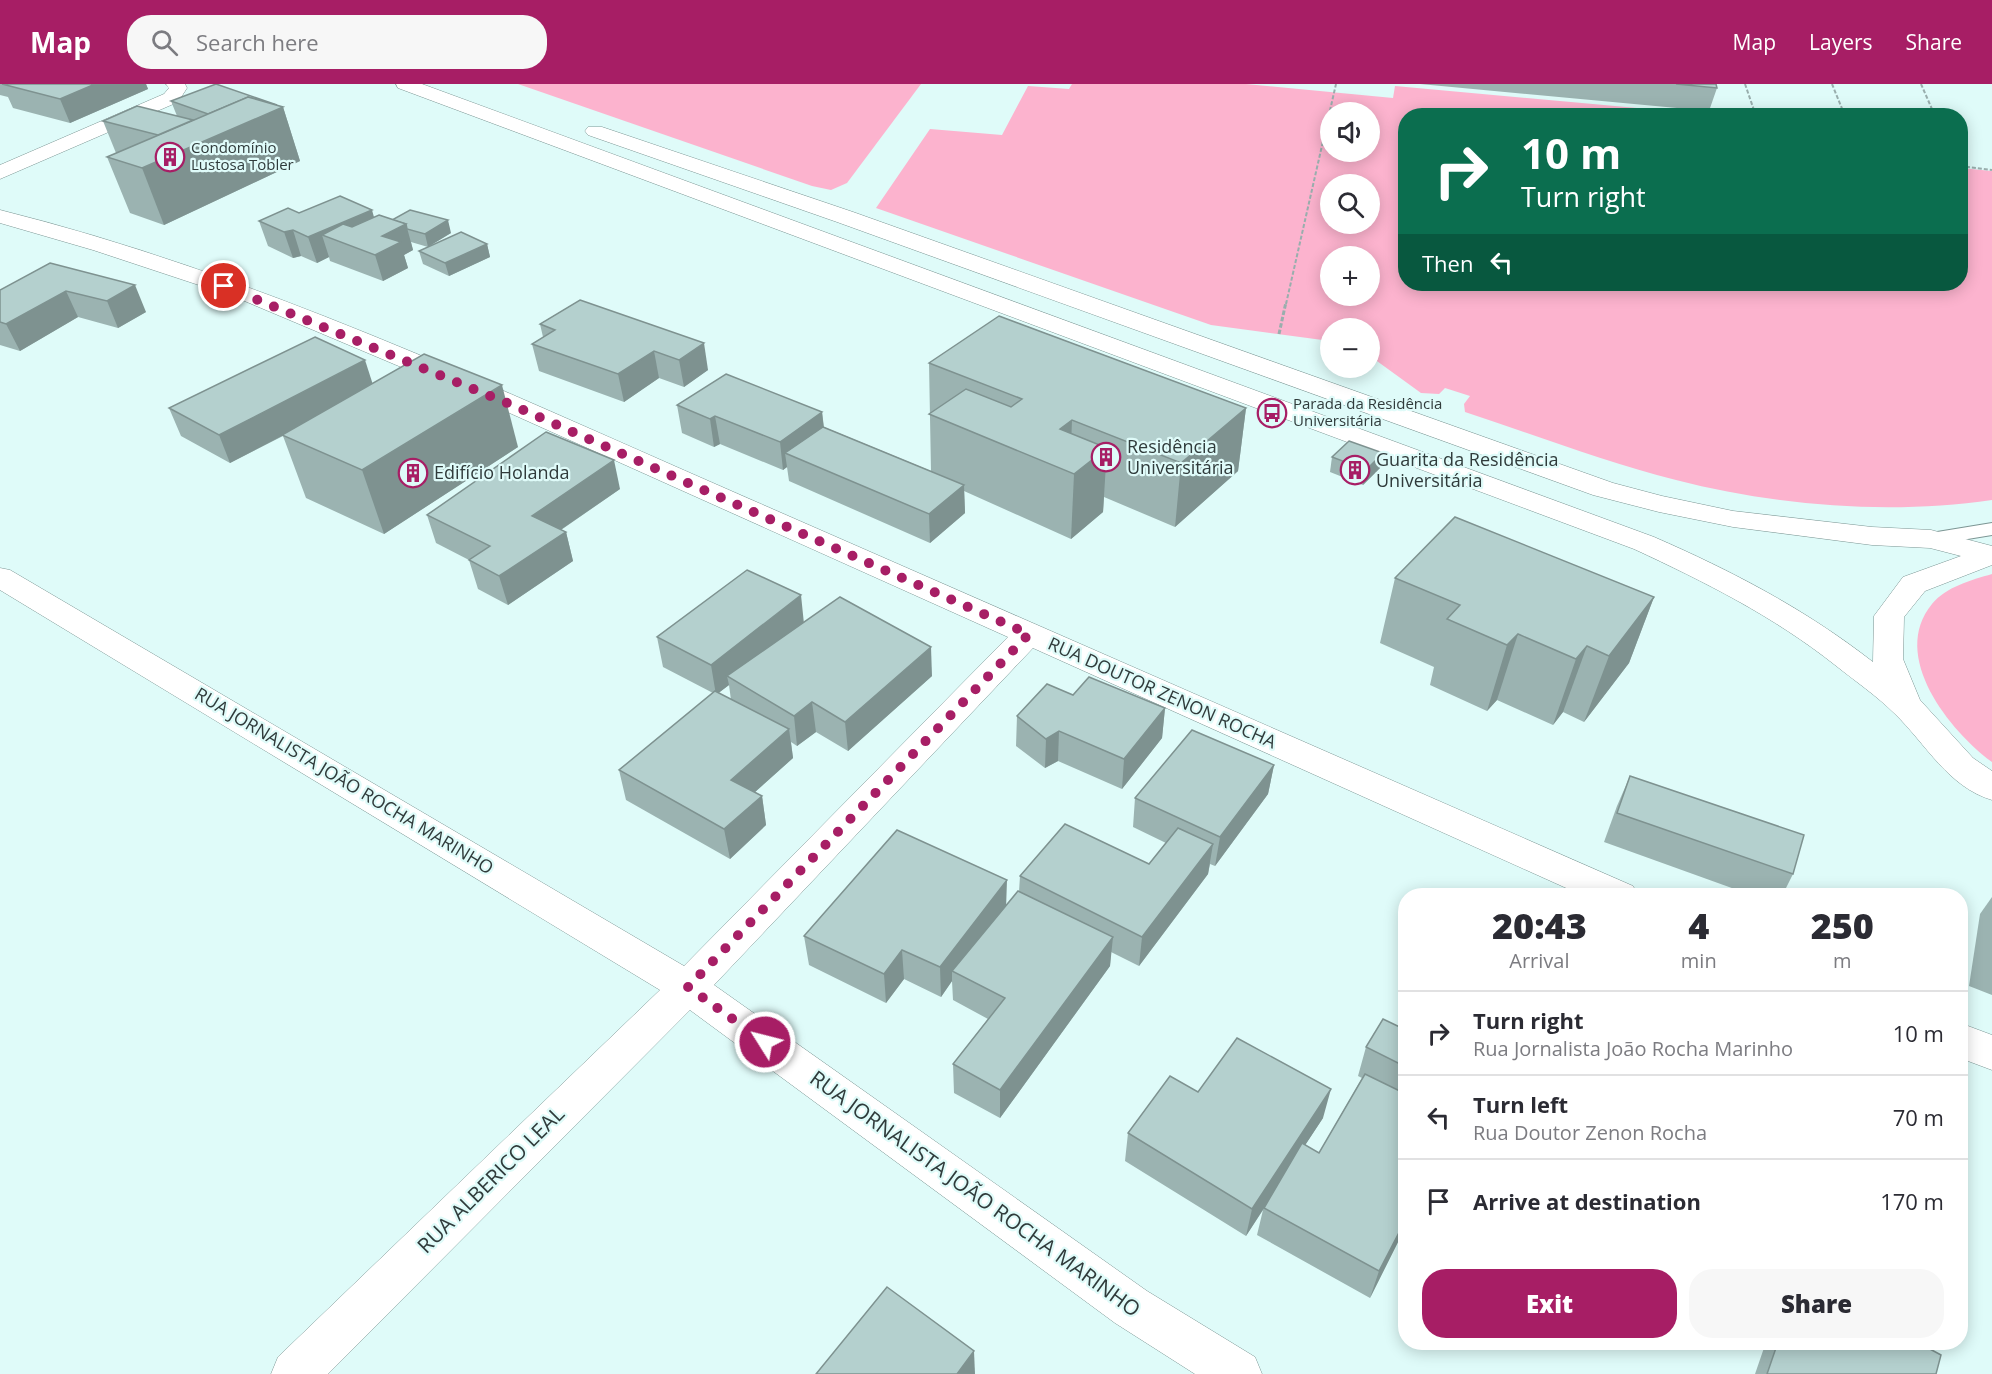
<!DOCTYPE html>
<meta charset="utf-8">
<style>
body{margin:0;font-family:"Open Sans",sans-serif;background:#f7f7f7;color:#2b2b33;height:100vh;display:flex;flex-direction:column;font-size:22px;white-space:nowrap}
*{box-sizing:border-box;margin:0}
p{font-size:20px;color:#7c7c81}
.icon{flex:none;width:33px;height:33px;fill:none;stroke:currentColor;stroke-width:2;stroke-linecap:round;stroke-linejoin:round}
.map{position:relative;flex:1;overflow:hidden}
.panel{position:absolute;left:1398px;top:804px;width:570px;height:462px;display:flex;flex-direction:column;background:#fff;border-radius:24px;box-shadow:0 3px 15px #0003}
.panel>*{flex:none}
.banner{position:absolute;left:1398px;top:24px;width:570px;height:183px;border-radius:24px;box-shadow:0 3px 15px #0003;background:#0b6e4f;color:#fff;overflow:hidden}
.tools{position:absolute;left:1320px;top:18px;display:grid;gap:12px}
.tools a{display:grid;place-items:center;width:60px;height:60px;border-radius:50%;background:#fff;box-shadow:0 3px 15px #0003;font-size:30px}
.pin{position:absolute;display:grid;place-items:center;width:51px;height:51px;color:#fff;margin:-26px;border:3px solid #fff;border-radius:50%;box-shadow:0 2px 6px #0007}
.me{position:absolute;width:66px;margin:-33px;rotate:306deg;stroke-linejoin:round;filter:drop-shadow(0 0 4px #0008)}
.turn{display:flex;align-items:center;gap:21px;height:126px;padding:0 24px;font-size:27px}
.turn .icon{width:78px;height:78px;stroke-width:2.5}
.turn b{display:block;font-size:42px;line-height:51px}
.then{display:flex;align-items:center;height:57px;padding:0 24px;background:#0003;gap:12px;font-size:22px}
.eta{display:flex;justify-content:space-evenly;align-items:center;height:102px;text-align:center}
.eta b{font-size:36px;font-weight:800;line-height:42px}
.action{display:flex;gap:12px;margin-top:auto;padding:12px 24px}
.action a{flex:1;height:69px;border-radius:24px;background:#a71e65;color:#fff;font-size:24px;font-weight:800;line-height:69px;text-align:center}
.action a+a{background:#f7f7f7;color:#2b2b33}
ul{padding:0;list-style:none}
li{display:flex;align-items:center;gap:18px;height:84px;padding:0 24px;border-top:2px solid #e1e1e2}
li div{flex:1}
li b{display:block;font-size:22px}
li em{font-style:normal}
header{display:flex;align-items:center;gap:36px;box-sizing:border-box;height:84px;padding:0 30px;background:#a71e65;color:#fff}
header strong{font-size:28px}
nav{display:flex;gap:33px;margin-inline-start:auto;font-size:21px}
.search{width:420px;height:54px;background:#f7f7f7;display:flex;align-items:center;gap:15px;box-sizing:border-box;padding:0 21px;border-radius:24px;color:#7c7c81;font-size:22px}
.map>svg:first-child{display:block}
</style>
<header>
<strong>Map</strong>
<div class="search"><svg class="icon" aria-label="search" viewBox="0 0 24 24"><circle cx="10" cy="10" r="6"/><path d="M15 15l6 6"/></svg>Search here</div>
<nav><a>Map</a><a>Layers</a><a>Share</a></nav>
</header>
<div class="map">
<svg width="1992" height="1290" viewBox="0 0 1992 1290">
<rect width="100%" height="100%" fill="#dffbf9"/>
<!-- green -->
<g fill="#fcb3ce" fill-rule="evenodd">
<polygon points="518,0 921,0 847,99 831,106 812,102"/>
<path d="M1072,0H1246L1393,14L1395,2L1714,31L1406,32V200H1960L1961,84L1992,87V416C1889,431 1777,422 1676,396C1605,378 1535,351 1465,328L1464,320L1470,312L1445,304L1439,310L1421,309L1370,272V244H1330V257L1211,241L876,124L930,45L1002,51L1028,2L1069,5ZM1330,28H1370V68H1330ZM1330,100H1370V140H1330ZM1330,172H1370V212H1330Z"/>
<path d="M1992,490V678C1950,647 1889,572 1932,520C1946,503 1971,496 1992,490Z"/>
</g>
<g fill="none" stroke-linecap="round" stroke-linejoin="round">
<!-- service casing -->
<g stroke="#7c9694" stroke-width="2">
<polygon id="service" points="1992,439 1992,451 1931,461 1924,459 1921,455 1924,451 1931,449"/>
</g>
<!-- minor casing -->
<g stroke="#7c9694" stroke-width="1">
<g id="minor">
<polygon points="166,0 185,0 187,4 178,18 0,95 0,81 164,10 169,4"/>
<path d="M0,126C253,189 491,302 729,406C1030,538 1332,670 1633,802L1638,812H1584L1033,564L714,901L1147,1207L1255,1273L1262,1290H1195L1115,1239L690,926L328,1290H271L278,1273L660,906L0,506V484L10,486L684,882L1008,553L503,326L235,213L93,166L0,139Z"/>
<polygon points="1960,939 1992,951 1992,986 1960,974"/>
</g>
</g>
<!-- secondary casing -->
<g stroke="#7c9694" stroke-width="1">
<path id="secondary" d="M396,0H422L1654,453C1732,487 1805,525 1873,578L1874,532L1903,493L1961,472L1930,464L1872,461L1733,443L1659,428L1593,411L837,138L588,51L585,47L588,43H602L853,128L1613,399L1662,412L1733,427L1872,443L1931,446L1992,462V481L1925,507L1904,533L1903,575L1920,616L1973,674L1992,687V716C1948,703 1926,660 1895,630C1877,612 1855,597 1835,581C1773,532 1705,498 1634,465L398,4Z"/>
</g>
<!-- path-far1 -->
<g stroke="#99aead" stroke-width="2" stroke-dasharray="4 2" stroke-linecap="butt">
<polyline points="1745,0 1756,32"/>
<polyline points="1832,0 1845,32"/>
<polyline points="1921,0 1935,32"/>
<polyline points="1960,82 1992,86"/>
<polyline points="1286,220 1336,0"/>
</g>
<!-- path -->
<polyline stroke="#99aead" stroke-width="3" stroke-dasharray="4.5 2" stroke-linecap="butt" points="1279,250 1286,218"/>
<!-- service -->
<use href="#service" fill="#fff" fill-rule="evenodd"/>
<!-- minor -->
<use href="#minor" fill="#fff" fill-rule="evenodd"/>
<!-- secondary -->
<use href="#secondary" fill="#fff" fill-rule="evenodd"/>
</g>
<!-- wall -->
<g fill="#9bb3b1" fill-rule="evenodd">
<polygon points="0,0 146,0 148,5 70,39 13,24 8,13 0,11"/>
<polygon points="1420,0 1716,0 1717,4 1709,27"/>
<polygon points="171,17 283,23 300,77 164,141 130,129 107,73 116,69 103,37 177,32"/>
<polygon points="299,129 374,133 392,136 451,149 429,162 487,160 490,173 449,192 423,180 419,167 428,163 411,158 413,166 404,171 408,184 383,197 330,177 329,173 317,179 301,172 293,174 268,162 259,137"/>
<polygon points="50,179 146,228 118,244 78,233 20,267 0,261 0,206"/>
<polygon points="580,216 708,286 684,303 659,294 624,318 539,287 532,260 543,253 540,240"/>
<polygon points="929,279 1246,324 1238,387 1175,443 1104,413 1103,428 1071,455 964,407 965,429 930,459 789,397 787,383 783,386 720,360 714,363 682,349 677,321 822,328 824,343 931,387"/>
<polygon points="372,300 518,363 384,450 306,414 283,352 230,379 181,352 169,324"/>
<polygon points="1332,373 1380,384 1363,401 1330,388"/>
<polygon points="620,405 561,446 566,448 573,477 508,521 478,505 469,476 436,459 427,431"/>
<polygon points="1395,494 1654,513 1629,579 1584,638 1563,628 1553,641 1497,616 1487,627 1430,601 1434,583 1380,559"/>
<path d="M804,539L932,592L848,667L816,648L797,662L791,658L793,674L755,708L762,712L766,741L730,775L626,716L619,686L713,609L663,583L657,553ZM729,601L731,616L718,609Z"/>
<polygon points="1073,611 1165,624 1162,654 1122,705 1058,677 1045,684 1016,662 1017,632"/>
<polygon points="1274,681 1268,710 1215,782 1210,780 1208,790 1139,882 1111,868 1110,882 1000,1034 954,1009 953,980 988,935 953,916 952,897 941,913 904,895 886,919 809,881 804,852 1006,821 1019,808 1020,792 1149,780 1166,759 1133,743 1135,714"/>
<polygon points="1630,692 1793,790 1782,812 1754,812 1604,758 1617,722"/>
<polygon points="1992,813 1992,911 1969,902 1980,830"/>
<polygon points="1406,946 1406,1142 1370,1214 1257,1151 1263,1126 1246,1152 1125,1077 1128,1049 1198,1008 1323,1034 1305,1061 1319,1069 1362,994 1358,992 1366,963"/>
<polygon points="1766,1258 1917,1258 1936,1290 1755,1290"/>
</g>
<!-- shaded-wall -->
<g fill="#7e9290">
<polygon points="95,0 146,0 148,5 70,39 60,15"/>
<polygon points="283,23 300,77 164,141 142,84"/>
<polygon points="372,126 379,151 322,151 329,173 317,179 308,153"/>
<polygon points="448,136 451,149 428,163 425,150"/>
<polygon points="406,140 413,166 404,171 408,184 383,197 375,171 382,152"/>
<polygon points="293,146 301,172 293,174 284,148"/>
<polygon points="487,160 490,173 449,192 445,179"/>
<polygon points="135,201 146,228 118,244 107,217"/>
<polygon points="66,207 78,233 20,267 6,240"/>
<polygon points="704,259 708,286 684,303 679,276"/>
<polygon points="654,267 659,294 624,318 618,290"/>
<polygon points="365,276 374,304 230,379 219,351"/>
<polygon points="502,301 518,363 384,450 362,386"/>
<polygon points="1246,324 1238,387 1175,443 1181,379"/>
<polygon points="822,328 825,356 785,369 787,383 783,386 780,358"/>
<polygon points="715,332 720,360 714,363 710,335"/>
<polygon points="1072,336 1070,389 1060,345"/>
<polygon points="1107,364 1103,428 1071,455 1074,390"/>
<polygon points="1383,369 1380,384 1363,401 1366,386"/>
<polygon points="614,376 620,405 540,460 532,432"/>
<polygon points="964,401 965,429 930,459 929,430"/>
<polygon points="566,448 573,477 508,521 499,492"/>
<polygon points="801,511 804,540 727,592 729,601 716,611 711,581"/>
<polygon points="1654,513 1629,579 1584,638 1609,572"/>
<polygon points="1518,550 1497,616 1487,627 1507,561"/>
<polygon points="1587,562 1563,628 1553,641 1576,575"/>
<polygon points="931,563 932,592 848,667 845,638"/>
<polygon points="812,618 816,648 797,662 794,632"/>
<polygon points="1165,624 1162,654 1122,705 1124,675"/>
<polygon points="789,645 793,674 736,725 731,696"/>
<polygon points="1059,647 1058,677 1045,684 1046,655"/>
<polygon points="1274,681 1268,710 1215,782 1220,753"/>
<polygon points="762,712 766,741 730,775 724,745"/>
<polygon points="1213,760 1208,790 1139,882 1142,853"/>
<polygon points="1007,796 1006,825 952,887 952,897 941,913 940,883"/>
<polygon points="1113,853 1110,882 1000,1034 1000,1006"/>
<polygon points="902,866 904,895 886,919 884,890"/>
<polygon points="1331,1005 1323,1034 1264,1124 1246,1152 1252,1125"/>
<polygon points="1406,1135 1406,1142 1370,1214 1379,1187"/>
<polygon points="974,1267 975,1290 957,1290"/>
</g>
<!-- building -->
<g fill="#b4d0ce" stroke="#7e9290" stroke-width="1.5">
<polygon points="2,0 95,0 60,15"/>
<polygon points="216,0 277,21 248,13 208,30 171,17"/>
<polygon points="1676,0 1716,0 1717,4"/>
<polygon points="248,13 283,23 142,84 107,73"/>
<polygon points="137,22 193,36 158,51 103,37"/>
<polygon points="340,112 372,126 308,153 293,146 284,148 259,137 288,124 299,129"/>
<polygon points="410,126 448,136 425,150 407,145 406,140 392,136"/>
<polygon points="379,131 406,140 382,152 401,158 375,171 322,151 343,140 352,143"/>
<polygon points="461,148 487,160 445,179 419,167"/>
<polygon points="50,179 135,201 107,217 66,207 6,240 0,238 0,206"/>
<polygon points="580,216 704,259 679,276 654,267 618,290 532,260 555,246 540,240"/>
<polygon points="999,232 1246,324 1181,379 1072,336 1060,345 1107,364 1074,390 929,330 966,305 1011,323 1022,315 929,279"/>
<polygon points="315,253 365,276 219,351 169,324"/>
<polygon points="424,270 502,301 362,386 282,351"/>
<polygon points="726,290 822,328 780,358 715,332 710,335 677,321"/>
<polygon points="823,343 964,401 929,430 785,369"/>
<polygon points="546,348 614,376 532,432 566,448 499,492 469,476 490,462 427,431"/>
<polygon points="1349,357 1383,369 1366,386 1332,373"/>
<polygon points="1455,433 1654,513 1609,572 1587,562 1576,575 1518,550 1507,561 1447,535 1460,521 1395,494"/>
<polygon points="747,486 801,511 711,581 657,553"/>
<polygon points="840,513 931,563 845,638 812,618 794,632 727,592"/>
<polygon points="1089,593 1165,624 1124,675 1059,647 1046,655 1017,632 1047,600 1073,611"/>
<polygon points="715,607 789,645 731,696 762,712 724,745 619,686"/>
<polygon points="1192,646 1274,681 1220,753 1135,714"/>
<polygon points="1630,692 1804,751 1793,790 1617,729"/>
<polygon points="1065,740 1149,780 1178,744 1213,760 1142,853 1020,792"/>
<polygon points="897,746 1007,796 940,883 902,866 884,890 804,852"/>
<polygon points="1018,807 1113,853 1000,1006 953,980 1005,914 952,887"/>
<polygon points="1383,935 1406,946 1406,983 1366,963"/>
<polygon points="1237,954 1331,1005 1252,1125 1128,1049 1170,992 1198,1008"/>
<polygon points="1365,990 1406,1010 1406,1135 1379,1187 1264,1124 1302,1059 1319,1069"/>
<polygon points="887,1203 974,1267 957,1290 816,1290"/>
<polygon points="1778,1258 1917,1258 1941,1271 1936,1290 1767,1290"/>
</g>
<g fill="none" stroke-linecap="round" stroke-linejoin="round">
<!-- route -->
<polyline stroke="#a71e65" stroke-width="10" stroke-dasharray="0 18" points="224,202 512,321 1029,550 688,903 765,958"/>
</g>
<!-- icons -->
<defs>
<g id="building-ring" transform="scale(1.5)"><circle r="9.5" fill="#dffbf9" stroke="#a71e65" stroke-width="1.5"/><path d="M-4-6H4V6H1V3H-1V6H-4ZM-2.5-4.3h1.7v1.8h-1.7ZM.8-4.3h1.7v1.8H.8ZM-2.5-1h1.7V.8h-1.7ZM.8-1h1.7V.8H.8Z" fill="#a71e65"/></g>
<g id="bus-ring" transform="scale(1.5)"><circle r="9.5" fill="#dffbf9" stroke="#a71e65" stroke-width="1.5"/><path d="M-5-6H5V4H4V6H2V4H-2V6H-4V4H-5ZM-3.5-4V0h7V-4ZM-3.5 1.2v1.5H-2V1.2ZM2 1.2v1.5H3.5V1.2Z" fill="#a71e65"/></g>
</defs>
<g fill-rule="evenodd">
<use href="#building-ring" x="170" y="73"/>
<use href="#bus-ring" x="1272" y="329"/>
<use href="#building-ring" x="1106" y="373"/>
<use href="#building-ring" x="1355" y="386"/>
<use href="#building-ring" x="413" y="389"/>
</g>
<g text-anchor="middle" stroke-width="4.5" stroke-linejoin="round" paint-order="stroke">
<!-- far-poi labels -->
<g font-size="15" fill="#303b3b" stroke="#dffbf9" text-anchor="start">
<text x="191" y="69">Condomínio<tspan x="191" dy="17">Lustosa Tobler</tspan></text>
<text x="1293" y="325">Parada da Residência<tspan x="1293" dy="17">Universitária</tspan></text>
</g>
<!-- poi labels -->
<g font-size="18" fill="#303b3b" stroke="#dffbf9" text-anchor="start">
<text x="1127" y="369">Residência<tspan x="1127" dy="21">Universitária</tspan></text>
<text x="1376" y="382">Guarita da Residência<tspan x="1376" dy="21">Universitária</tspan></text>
<text x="434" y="395">Edifício Holanda</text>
</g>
<!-- street labels -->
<g font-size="18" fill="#303b3b" stroke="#dffbf9">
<text transform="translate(1162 609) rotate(24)" y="6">RUA DOUTOR ZENON ROCHA</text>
<text transform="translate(344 697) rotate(31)" y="6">RUA JORNALISTA JOÃO ROCHA MARINHO</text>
</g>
<!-- near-street labels -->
<g font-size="21" fill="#303b3b" stroke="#dffbf9">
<text transform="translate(491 1096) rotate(-45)" y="7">RUA ALBERICO LEAL</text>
<text transform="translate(975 1110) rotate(36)" y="7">RUA JORNALISTA JOÃO ROCHA MARINHO</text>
</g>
</g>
</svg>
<div class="tools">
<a><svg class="icon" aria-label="sound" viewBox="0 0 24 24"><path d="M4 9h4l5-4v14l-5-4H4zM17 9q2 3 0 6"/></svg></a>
<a><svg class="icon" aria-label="search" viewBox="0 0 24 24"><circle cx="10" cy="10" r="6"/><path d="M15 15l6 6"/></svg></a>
<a>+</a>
<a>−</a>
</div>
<div class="pin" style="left:224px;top:202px;background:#d93025"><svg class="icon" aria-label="arrive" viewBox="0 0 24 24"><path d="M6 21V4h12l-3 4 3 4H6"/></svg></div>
<svg class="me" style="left:765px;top:958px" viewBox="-20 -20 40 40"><circle r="17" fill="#a71e65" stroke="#fff" stroke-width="3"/><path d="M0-11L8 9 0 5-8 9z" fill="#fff"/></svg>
<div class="banner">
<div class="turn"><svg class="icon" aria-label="right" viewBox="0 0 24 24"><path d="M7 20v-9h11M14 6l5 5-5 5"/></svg><div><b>10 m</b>Turn right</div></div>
<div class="then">Then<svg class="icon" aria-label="left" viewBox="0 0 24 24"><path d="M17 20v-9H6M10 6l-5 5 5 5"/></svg></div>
</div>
<section class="panel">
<div class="eta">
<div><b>20:43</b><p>Arrival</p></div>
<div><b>4</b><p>min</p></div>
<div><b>250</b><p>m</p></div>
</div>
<ul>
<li><svg class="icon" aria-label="right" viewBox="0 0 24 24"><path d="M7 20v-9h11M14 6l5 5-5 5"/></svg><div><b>Turn right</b><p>Rua Jornalista João Rocha Marinho</p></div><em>10 m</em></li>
<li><svg class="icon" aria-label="left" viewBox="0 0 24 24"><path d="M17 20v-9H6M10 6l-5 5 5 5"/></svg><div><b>Turn left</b><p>Rua Doutor Zenon Rocha</p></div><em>70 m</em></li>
<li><svg class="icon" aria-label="arrive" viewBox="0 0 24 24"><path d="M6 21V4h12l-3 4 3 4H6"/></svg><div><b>Arrive at destination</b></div><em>170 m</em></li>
</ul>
<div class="action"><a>Exit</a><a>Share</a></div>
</section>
</div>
